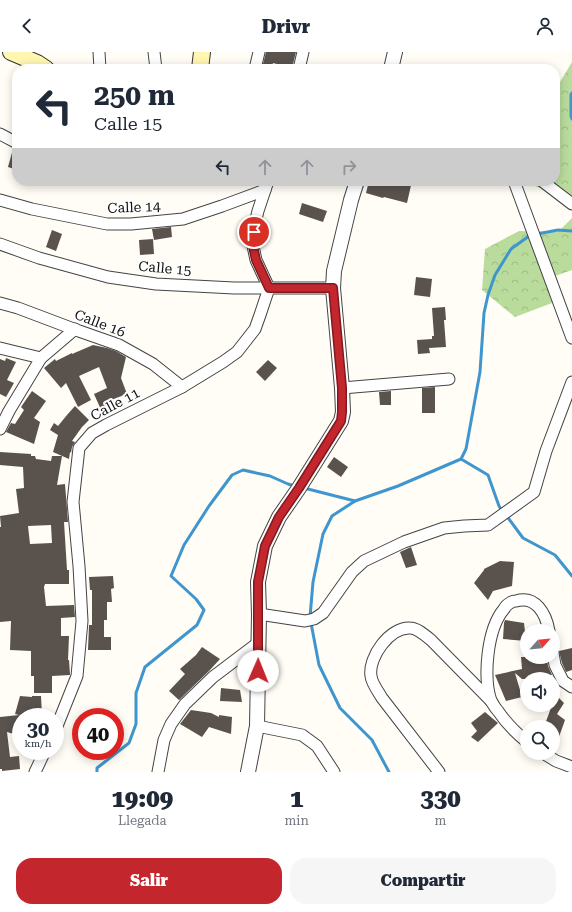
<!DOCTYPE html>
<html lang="es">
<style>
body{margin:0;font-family:"Roboto Serif",serif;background:#f6f6f7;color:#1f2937;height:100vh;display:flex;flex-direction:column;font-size:15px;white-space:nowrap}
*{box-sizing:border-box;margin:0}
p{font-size:13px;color:#747a83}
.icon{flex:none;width:22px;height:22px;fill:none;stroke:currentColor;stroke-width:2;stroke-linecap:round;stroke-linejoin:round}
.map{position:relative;height:720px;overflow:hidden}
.side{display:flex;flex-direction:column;background:#fff;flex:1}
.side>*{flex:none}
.banner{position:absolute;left:12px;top:12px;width:548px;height:122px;border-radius:16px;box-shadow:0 2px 10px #0003;background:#fff;color:#1f2937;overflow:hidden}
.needle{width:26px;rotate:63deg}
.fabs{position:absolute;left:520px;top:572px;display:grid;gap:8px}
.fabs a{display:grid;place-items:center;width:40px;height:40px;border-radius:50%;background:#fff;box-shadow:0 2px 10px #0003;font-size:20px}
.speed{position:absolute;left:12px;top:656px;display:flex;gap:8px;font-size:20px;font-weight:700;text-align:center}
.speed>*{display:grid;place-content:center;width:52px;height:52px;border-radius:50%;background:#fff;box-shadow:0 2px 10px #0003;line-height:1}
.speed small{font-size:10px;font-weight:400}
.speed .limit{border:6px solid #d22;background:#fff;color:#111}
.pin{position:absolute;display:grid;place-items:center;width:34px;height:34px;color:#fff;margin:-17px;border:2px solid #fff;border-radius:50%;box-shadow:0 1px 4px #0007}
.me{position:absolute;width:44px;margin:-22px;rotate:1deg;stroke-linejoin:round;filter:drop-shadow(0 0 3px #0008)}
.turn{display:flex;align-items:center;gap:14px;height:84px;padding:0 16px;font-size:18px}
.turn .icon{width:52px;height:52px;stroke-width:2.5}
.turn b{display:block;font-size:28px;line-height:34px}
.lanes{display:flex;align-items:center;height:38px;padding:0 16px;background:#0003;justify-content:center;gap:20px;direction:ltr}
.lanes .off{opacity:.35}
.eta{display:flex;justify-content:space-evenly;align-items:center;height:68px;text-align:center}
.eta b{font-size:24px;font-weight:800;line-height:28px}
.action{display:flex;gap:8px;margin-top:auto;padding:8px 16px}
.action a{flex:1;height:46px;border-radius:16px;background:#c4262e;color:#fff;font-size:16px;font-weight:800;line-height:46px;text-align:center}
.action a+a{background:#f6f6f7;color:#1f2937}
header{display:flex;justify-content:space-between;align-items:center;height:52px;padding:0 16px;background:#fff;font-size:18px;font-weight:800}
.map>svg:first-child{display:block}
</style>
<header><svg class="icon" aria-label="back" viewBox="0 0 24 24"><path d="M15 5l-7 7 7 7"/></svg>Drivr<svg class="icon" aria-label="person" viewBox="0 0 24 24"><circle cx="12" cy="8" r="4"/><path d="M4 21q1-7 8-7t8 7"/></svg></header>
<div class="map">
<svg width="572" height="720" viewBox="0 0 572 720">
<defs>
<pattern id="forest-crowns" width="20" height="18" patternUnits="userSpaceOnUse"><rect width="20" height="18" fill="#b9dc9c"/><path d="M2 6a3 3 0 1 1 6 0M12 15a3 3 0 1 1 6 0" fill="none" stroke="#9ebc85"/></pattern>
</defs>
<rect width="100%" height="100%" fill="#fffdf5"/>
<!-- forest -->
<g fill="url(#forest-crowns)">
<polygon points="572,10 572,147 544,137 519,129 555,129 555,29 560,30"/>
<polygon points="572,166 572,218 555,224 552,251 515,265 482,238 485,197 519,179 558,180"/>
</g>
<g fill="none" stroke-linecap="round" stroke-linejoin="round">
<!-- stream -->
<g stroke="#3f96cf" stroke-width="3">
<polyline points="572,41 571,43 571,64 572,67"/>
<polyline points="537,182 558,178 572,179"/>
<polyline points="461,407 488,423 499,454 502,459"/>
<polyline points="304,436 355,449 398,434 461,407 466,397 480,320 484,261 488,243 495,223 511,197 529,184 531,183"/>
<polyline points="506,463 523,486 555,503 572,524"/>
<polyline points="310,565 313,530 323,482 332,464 355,449"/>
<polyline points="311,571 319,613 340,656 372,688 389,720"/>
<polyline points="97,720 97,716 129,691 136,672 136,641 145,615 197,573 204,558 196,547 171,524 184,493 209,454 232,423 243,418 270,424 288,432 295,434"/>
</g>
</g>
<!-- building -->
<g fill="#5a524d" fill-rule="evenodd">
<polygon points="266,0 296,0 292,16 273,11 272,14 263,12"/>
<polygon points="13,97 17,98 17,118 8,115"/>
<polygon points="369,129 412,129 407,151 384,145 383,146 366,141"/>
<polygon points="302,151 327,159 323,170 299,162"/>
<polygon points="171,175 172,185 154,188 152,177"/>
<polygon points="52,178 62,182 56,199 46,195"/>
<polygon points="153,187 154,202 140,203 139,188"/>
<polygon points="416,225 432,227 430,245 414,243"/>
<polygon points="445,255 446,268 444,268 446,295 429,296 430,301 418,302 417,288 432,287 432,284 434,284 432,256"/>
<polygon points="93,293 107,296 116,299 126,305 121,326 127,342 111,348 116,356 103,362 94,342 107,336 99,315 79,324 91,348 78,355 66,331 61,336 44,316 55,307 56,309 72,301 72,302"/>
<polygon points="6,306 16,310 7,328 14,331 6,345 0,342 0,307 5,309"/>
<polygon points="268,308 277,316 265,329 256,320"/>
<polygon points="435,335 435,361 422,361 422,336"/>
<polygon points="32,339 46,349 34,366 40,370 34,392 6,380 11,371 15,372 24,358 21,355"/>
<polygon points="391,339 391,353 380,353 379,340"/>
<polygon points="75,354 89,368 82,375 72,389 75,390 72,395 71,401 70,400 69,407 53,400 58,383 50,378 54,371 58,374 67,363"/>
<path d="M0,400L31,402V404H35L36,407L51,409L52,404H62L57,433L65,432L68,470H64L67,518H69V532H45L44,535L46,554L74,553L75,565L61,566V584H69L68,608H69L70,622V623L52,624V641H34V624H31V599L10,598L11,569L0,570V475H1L0,464L19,461L16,437L24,436L23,415L0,413ZM51,473L52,491L30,492L28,474Z"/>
<polygon points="334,405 348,415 341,425 327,415"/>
<polygon points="411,495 417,513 406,516 400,500"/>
<polygon points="500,509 514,510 512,534 493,539 488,548 474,531 484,518 484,517"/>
<polygon points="113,524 114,536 111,537 112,550 107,550 107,568 104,568 104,585 111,585 111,598 88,598 89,573 92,573 92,538 90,538 89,525"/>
<polygon points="505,568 524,571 526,589 503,587 504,571"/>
<polygon points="202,595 220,607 209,619 179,648 169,639 185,622 180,617 196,603"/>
<polygon points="572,596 572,618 566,620 562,611 559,599"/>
<polygon points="521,605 547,605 548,614 552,623 534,627 522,627 515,621 522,645 506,649 495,623 522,617"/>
<polygon points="221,636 240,638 242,650 220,649"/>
<polygon points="553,640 564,651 557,662 565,668 554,699 553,699 553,675 544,675 552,653 553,653"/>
<polygon points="20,644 32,645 32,644 41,644 42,664 25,665 22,664 17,683 7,680 10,705 19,704 20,717 2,719 2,717 0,717 0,665 19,663 15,662"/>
<polygon points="191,658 211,661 219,665 219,663 232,665 231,682 209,675 202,685 180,672"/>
<polygon points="485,660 498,671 478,690 471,685 477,679 471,671"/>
</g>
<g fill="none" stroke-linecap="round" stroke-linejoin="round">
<!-- minor casing -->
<g stroke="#444" stroke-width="13">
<g id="minor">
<polyline points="99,0 100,17"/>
<polyline points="154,0 156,17"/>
<polyline points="255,17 259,0"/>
<polyline points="299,17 303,0"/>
<polyline points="0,82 17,91"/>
<polyline points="514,129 572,286"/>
<polyline points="542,129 572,152"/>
<polyline points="0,148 32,157 107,172 131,172 183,167 222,154 265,138"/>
<polyline points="0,192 39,206 108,225 156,232 234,236 333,236"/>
<polyline points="0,251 18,256 79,279 119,293 153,312 182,335"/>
<polyline points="0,296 41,306"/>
<polyline points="342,336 449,327"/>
<polyline points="0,377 9,359 41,306 75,277"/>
<polyline points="259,562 305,569 314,567 323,561 352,520 364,509 404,490 444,476 464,474 488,473 534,440 546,399 572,330"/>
<polyline points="553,601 555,613 563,629 572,635"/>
<polyline points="257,674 302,683 317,694 334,720"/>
<polyline points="55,679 77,624 82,569 79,514 73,450 79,396 92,381 106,373 182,335 223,310 237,300 255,277 260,263 269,236 256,208 253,194 253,180 258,159 268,129"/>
<path d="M527,690C516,681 506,671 498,659C495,656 493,652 491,649C483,625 487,577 504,557C505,555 508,552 510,551C511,550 514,549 516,549C536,543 546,562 549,579"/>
<polyline points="543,701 556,709 572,715"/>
<polyline points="35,720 45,699"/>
<polyline points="158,720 164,688 171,672 185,652 213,625 258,591"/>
<path d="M439,720L382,646C378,639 372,632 371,624C368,605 390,575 410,576C417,576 425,583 431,588L492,650"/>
</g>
</g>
<!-- tertiary casing -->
<g stroke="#444" stroke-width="16">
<g id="tertiary">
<polyline points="391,17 395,0"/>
<polyline points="248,720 257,674 259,562 258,530 265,494 279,465 299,436 341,369 343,360 342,336 333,236 334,219 351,148 357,129"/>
</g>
</g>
<!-- secondary casing -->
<g stroke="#333" stroke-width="18">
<g id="secondary">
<polyline points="11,0 37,11 46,17"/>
<polyline points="200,17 202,0"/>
</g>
</g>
<!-- minor -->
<use href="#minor" stroke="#fff" stroke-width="11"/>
<!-- tertiary -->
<use href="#tertiary" stroke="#fff" stroke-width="14"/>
<!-- secondary -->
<use href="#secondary" stroke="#fff6b0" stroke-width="16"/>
</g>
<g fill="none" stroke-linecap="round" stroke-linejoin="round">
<!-- route casing -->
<g stroke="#7f191e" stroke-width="10">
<polyline id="route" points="254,180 253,194 256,208 269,236 333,236 342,336 342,360 341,369 299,436 279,465 265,494 258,530 258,619"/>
</g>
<!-- route -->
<use href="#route" stroke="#c4262e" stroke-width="7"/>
</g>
<g text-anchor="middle" stroke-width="4" stroke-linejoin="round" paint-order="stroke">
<!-- street labels -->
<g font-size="14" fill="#111" stroke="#fff">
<text transform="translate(134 155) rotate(-2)" y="5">Calle 14</text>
<text transform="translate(165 216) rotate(5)" y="5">Calle 15</text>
<text transform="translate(100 271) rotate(21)" y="5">Calle 16</text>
<text transform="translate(115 352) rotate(-28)" y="5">Calle 11</text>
</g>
</g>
</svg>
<div class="fabs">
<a><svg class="needle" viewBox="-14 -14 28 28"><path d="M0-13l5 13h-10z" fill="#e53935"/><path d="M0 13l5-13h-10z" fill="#747a83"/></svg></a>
<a><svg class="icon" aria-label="sound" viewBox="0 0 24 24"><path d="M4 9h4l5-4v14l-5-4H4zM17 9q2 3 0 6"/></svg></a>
<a><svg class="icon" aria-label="search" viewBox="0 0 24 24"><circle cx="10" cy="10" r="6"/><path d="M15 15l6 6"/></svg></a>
</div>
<div class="speed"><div>30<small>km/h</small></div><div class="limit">40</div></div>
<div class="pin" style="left:254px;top:180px;background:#d93025"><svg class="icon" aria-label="arrive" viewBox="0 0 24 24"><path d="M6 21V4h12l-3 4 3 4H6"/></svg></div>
<svg class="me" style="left:258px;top:619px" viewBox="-20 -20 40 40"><circle r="19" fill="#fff"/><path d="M0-13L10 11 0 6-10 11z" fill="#c4262e"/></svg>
<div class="banner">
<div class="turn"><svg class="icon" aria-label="left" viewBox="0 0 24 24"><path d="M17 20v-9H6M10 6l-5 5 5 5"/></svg><div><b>250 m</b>Calle 15</div></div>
<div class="lanes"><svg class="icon" aria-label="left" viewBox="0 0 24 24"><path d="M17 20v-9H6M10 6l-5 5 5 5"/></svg><svg class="icon off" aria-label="ahead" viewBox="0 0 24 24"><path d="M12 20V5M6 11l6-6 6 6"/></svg><svg class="icon off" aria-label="ahead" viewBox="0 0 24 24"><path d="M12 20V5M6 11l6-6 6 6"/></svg><svg class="icon off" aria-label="right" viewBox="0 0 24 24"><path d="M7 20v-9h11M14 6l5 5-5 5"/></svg></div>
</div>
</div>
<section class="side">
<div class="eta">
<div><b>19:09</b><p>Llegada</p></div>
<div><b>1</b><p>min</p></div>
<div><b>330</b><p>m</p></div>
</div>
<div class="action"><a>Salir</a><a>Compartir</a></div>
</section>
